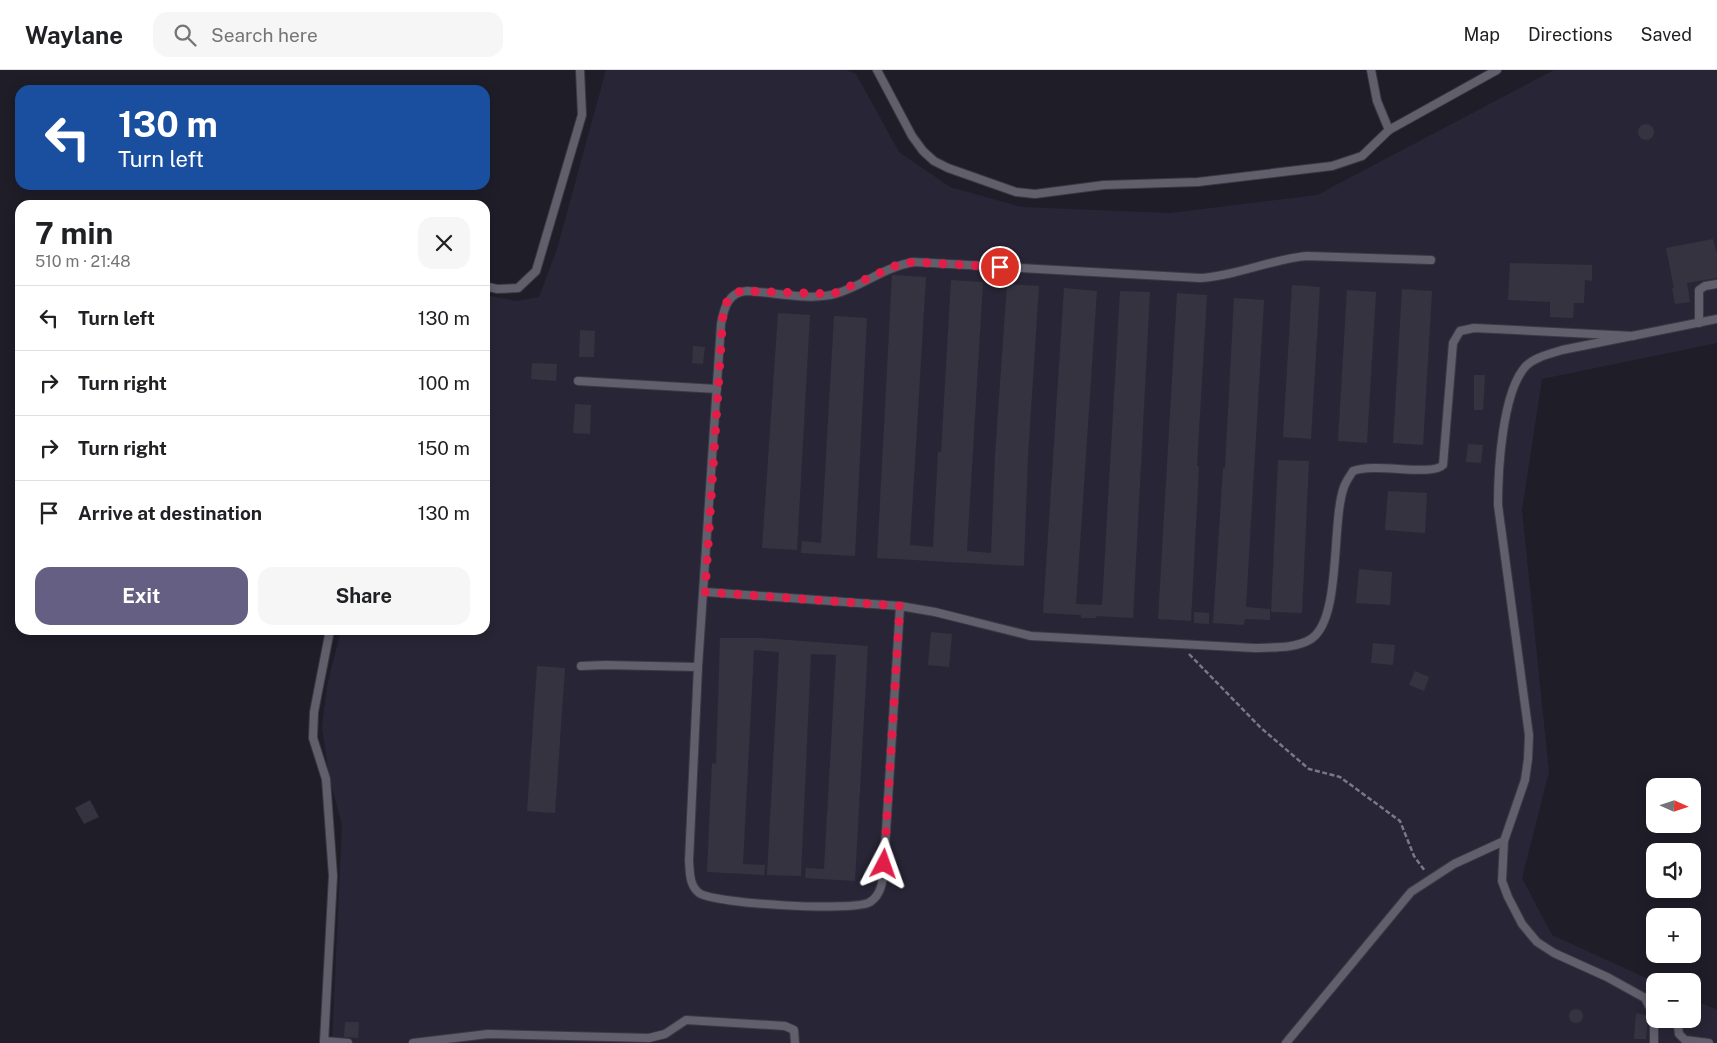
<!DOCTYPE html>
<meta charset="utf-8">
<style>
body{margin:0;font-family:"Public Sans",sans-serif;background:#f6f6f6;color:#202124;height:100vh;display:flex;flex-direction:column;font-size:19px;white-space:nowrap}
*{box-sizing:border-box;margin:0}
p{font-size:16px;color:#757577}
.icon{flex:none;width:28px;height:28px;fill:none;stroke:currentColor;stroke-width:2;stroke-linecap:round;stroke-linejoin:round}
.map{position:relative;flex:1;overflow:hidden}
.panel{position:absolute;left:15px;top:130px;width:475px;height:435px;display:flex;flex-direction:column;background:#fff;border-radius:15px;box-shadow:0 2px 12px #0003}
.panel>*{flex:none}
.hud{position:absolute;left:15px;top:15px;width:475px;height:105px;border-radius:15px;box-shadow:0 2px 12px #0003;background:#1a4fa0;color:#fff;overflow:hidden}
.needle{width:32px;rotate:93deg}
.buttons{position:absolute;left:1646px;top:708px;display:grid;gap:10px}
.buttons a{display:grid;place-items:center;width:55px;height:55px;border-radius:10px;background:#fff;box-shadow:0 2px 12px #0003;font-size:25px}
.pin{position:absolute;display:grid;place-items:center;width:42px;height:42px;color:#fff;margin:-21px;border:2px solid #fff;border-radius:50%;box-shadow:0 1px 5px #0007}
.me{position:absolute;width:55px;margin:-28px;rotate:4deg;stroke-linejoin:round;filter:drop-shadow(0 0 4px #0008)}
.turn{display:flex;align-items:center;gap:18px;height:105px;padding:0 20px;font-size:22px}
.turn .icon{width:65px;height:65px;stroke-width:2.5}
.turn b{display:block;font-size:35px;line-height:42px}
.round{display:grid;place-items:center;flex:none;width:52px;height:52px;border-radius:15px;background:#f6f6f6}
.summary{display:flex;align-items:center;justify-content:space-between;height:85px;padding:0 20px}
h1{font-size:30px;font-weight:700;line-height:38px}
.action{display:flex;gap:10px;margin-top:auto;padding:10px 20px}
.action a{flex:1;height:58px;border-radius:15px;background:#645f83;color:#fff;font-size:20px;font-weight:700;line-height:58px;text-align:center}
.action a+a{background:#f6f6f6;color:#202124}
ul{padding:0;list-style:none}
li{display:flex;align-items:center;gap:15px;height:65px;padding:0 20px;border-top:1px solid #e0e0e0}
li div{flex:1}
li b{display:block;font-size:19px}
li em{font-style:normal}
header{display:flex;align-items:center;gap:30px;box-sizing:border-box;height:70px;padding:0 25px;background:#fff;border-bottom:1px solid #e0e0e0}
header strong{font-size:24px}
nav{display:flex;gap:28px;margin-inline-start:auto;font-size:18px}
.search{width:350px;height:45px;background:#f6f6f6;display:flex;align-items:center;gap:12px;box-sizing:border-box;padding:0 18px;border-radius:15px;color:#757577;font-size:19px}
.map>svg:first-child{display:block}
</style>
<header>
<strong>Waylane</strong>
<div class="search"><svg class="icon" aria-label="search" viewBox="0 0 24 24"><circle cx="10" cy="10" r="6"/><path d="M15 15l6 6"/></svg>Search here</div>
<nav><a>Map</a><a>Directions</a><a>Saved</a></nav>
</header>
<div class="map">
<svg width="1717" height="973" viewBox="0 0 1717 973">
<rect width="100%" height="100%" fill="#1f1d28"/>
<!-- built -->
<polygon fill="#282636" points="606,0 846,0 856,4 899,82 950,117 1022,137 1170,143 1317,125 1554,0 1717,0 1717,273 1542,309 1522,440 1549,702 1522,808 1552,865 1655,912 1655,949 1692,949 1693,929 1717,940 1717,973 332,973 342,755 329,706 322,657 327,616 341,560 485,560 485,225 517,231 539,227 557,179"/>
<!-- building -->
<g fill="#35333f">
<circle cx="1646" cy="62" r="8"/>
<polygon points="1713,169 1717,183 1717,208 1687,213 1690,232 1675,234 1672,218 1674,218 1666,178"/>
<polygon points="1510,193 1592,195 1592,211 1585,210 1584,233 1574,233 1573,248 1550,247 1550,232 1508,230"/>
<polygon points="892,205 926,207 910,475 933,477 938,382 941,382 951,210 983,212 967,481 991,483 995,385 1007,214 1039,216 1028,386 1024,496 877,488"/>
<polygon points="1292,215 1320,217 1311,369 1283,367"/>
<polygon points="1064,218 1097,221 1076,534 1102,535 1120,221 1150,222 1133,548 1096,546 1096,548 1081,548 1081,545 1043,543"/>
<polygon points="1402,219 1432,221 1423,375 1393,373"/>
<polygon points="1347,220 1376,222 1367,373 1338,371"/>
<polygon points="1177,223 1207,225 1197,396 1199,396 1191,551 1158,549"/>
<polygon points="1234,228 1264,230 1246,537 1270,539 1270,550 1245,549 1244,555 1213,553 1223,398 1225,398"/>
<polygon points="778,243 810,245 797,480 762,478"/>
<polygon points="834,246 867,248 855,486 801,483 802,471 821,473"/>
<polygon points="580,260 595,261 594,287 579,287"/>
<polygon points="693,276 705,277 703,294 692,293"/>
<polygon points="532,293 557,294 556,311 531,309"/>
<polygon points="1474,305 1485,305 1483,340 1474,340"/>
<polygon points="575,334 591,335 590,364 573,363"/>
<polygon points="1468,374 1483,375 1481,393 1466,392"/>
<polygon points="1278,390 1309,391 1302,543 1271,542"/>
<polygon points="1388,421 1427,423 1425,463 1385,460"/>
<polygon points="1359,499 1392,502 1390,535 1356,533"/>
<polygon points="1194,542 1209,543 1209,554 1194,553"/>
<polygon points="931,562 952,564 949,597 928,595"/>
<polygon points="720,568 762,568 868,576 855,811 805,808 806,798 824,799 836,585 811,584 801,806 767,805 779,582 754,580 743,794 765,795 764,805 707,802 712,693 716,694"/>
<polygon points="1373,573 1395,575 1393,595 1371,593"/>
<polygon points="537,596 565,598 555,743 527,741"/>
<polygon points="1415,601 1429,607 1424,621 1409,615"/>
<polygon points="90,730 99,747 84,754 75,738"/>
<circle cx="1576" cy="946" r="7"/>
<polygon points="1636,943 1648,946 1646,969 1634,969"/>
<polygon points="345,952 359,952 358,968 344,967"/>
</g>
<g fill="none" stroke-linecap="round" stroke-linejoin="round">
<!-- lane casing -->
<g stroke="#3a3a42" stroke-width="10">
<g id="lane">
<polyline points="877,0 912,66 923,81 934,91 948,98 1016,122 1035,124 1104,115 1198,112 1332,96 1362,86 1389,60"/>
<polyline points="1371,0 1377,31 1389,60 1497,0"/>
<polyline points="485,216 497,219 518,218 536,201 582,45 580,0"/>
<polyline points="1699,253 1699,220 1705,216 1717,214"/>
<polyline points="578,311 717,319"/>
<path d="M705,522L900,536L935,542L1031,566L1254,578C1272,577 1295,579 1311,569C1342,549 1331,452 1344,417C1346,411 1350,406 1353,401C1376,392 1431,407 1443,395L1453,273L1460,261L1474,258L1633,266"/>
<path d="M900,536L884,794C883,807 883,824 870,832C855,842 715,834 699,823C689,815 690,802 689,791L698,597L721,254C724,238 728,222 747,221C772,222 810,231 835,224C863,216 882,198 913,192L1200,208C1237,206 1271,189 1307,186L1431,190"/>
<polyline points="581,596 605,595 698,597"/>
<polyline points="1677,949 1679,964 1685,970 1709,973"/>
<polyline points="324,971 348,973"/>
<polyline points="324,973 333,806 326,709 313,668 314,642 330,560"/>
<polyline points="413,973 488,964 649,968 665,964 686,950 785,956 794,960 795,973"/>
<polyline points="1286,973 1411,822 1454,794 1504,771"/>
<path d="M1654,973V946L1645,928L1607,907L1554,883L1537,872L1522,854L1508,827L1502,811L1504,771L1525,710L1528,689L1529,665L1498,435C1498,401 1502,321 1526,296C1535,287 1550,284 1562,280L1717,249"/>
</g>
</g>
<!-- path -->
<polyline stroke="#7a7882" stroke-width="2.5" stroke-dasharray="5 2.5" stroke-linecap="butt" points="1189,584 1261,658 1309,699 1340,707 1400,751 1414,786 1425,801"/>
<!-- lane -->
<use href="#lane" stroke="#615f6c" stroke-width="8"/>
</g>
<g fill="none" stroke-linecap="round" stroke-linejoin="round">
<!-- route -->
<polyline stroke="#e11d48" stroke-width="9" stroke-dasharray="0 16.2" points="884,794 900,536 705,522 723,243 726,233 740,221 833,224 895,196 913,192 1000,197"/>
</g>
</svg>
<div class="buttons">
<a><svg class="needle" viewBox="-14 -14 28 28"><path d="M0-13l5 13h-10z" fill="#e53935"/><path d="M0 13l5-13h-10z" fill="#757577"/></svg></a>
<a><svg class="icon" aria-label="sound" viewBox="0 0 24 24"><path d="M4 9h4l5-4v14l-5-4H4zM17 9q2 3 0 6"/></svg></a>
<a>+</a>
<a>−</a>
</div>
<div class="pin" style="left:1000px;top:197px;background:#d93025"><svg class="icon" aria-label="arrive" viewBox="0 0 24 24"><path d="M6 21V4h12l-3 4 3 4H6"/></svg></div>
<svg class="me" style="left:884px;top:794px" viewBox="-20 -20 40 40"><path d="M0-17L14 15 0 8-14 15z" fill="#e11d48" stroke="#fff" stroke-width="4"/></svg>
<div class="hud">
<div class="turn"><svg class="icon" aria-label="left" viewBox="0 0 24 24"><path d="M17 20v-9H6M10 6l-5 5 5 5"/></svg><div><b>130 m</b>Turn left</div></div>
</div>
<section class="panel">
<div class="summary"><div><h1>7 min</h1><p>510 m · 21:48</p></div><a class="round"><svg class="icon" aria-label="close" viewBox="0 0 24 24"><path d="M6 6l12 12M18 6L6 18"/></svg></a></div>
<ul>
<li><svg class="icon" aria-label="left" viewBox="0 0 24 24"><path d="M17 20v-9H6M10 6l-5 5 5 5"/></svg><div><b>Turn left</b></div><em>130 m</em></li>
<li><svg class="icon" aria-label="right" viewBox="0 0 24 24"><path d="M7 20v-9h11M14 6l5 5-5 5"/></svg><div><b>Turn right</b></div><em>100 m</em></li>
<li><svg class="icon" aria-label="right" viewBox="0 0 24 24"><path d="M7 20v-9h11M14 6l5 5-5 5"/></svg><div><b>Turn right</b></div><em>150 m</em></li>
<li><svg class="icon" aria-label="arrive" viewBox="0 0 24 24"><path d="M6 21V4h12l-3 4 3 4H6"/></svg><div><b>Arrive at destination</b></div><em>130 m</em></li>
</ul>
<div class="action"><a>Exit</a><a>Share</a></div>
</section>
</div>
